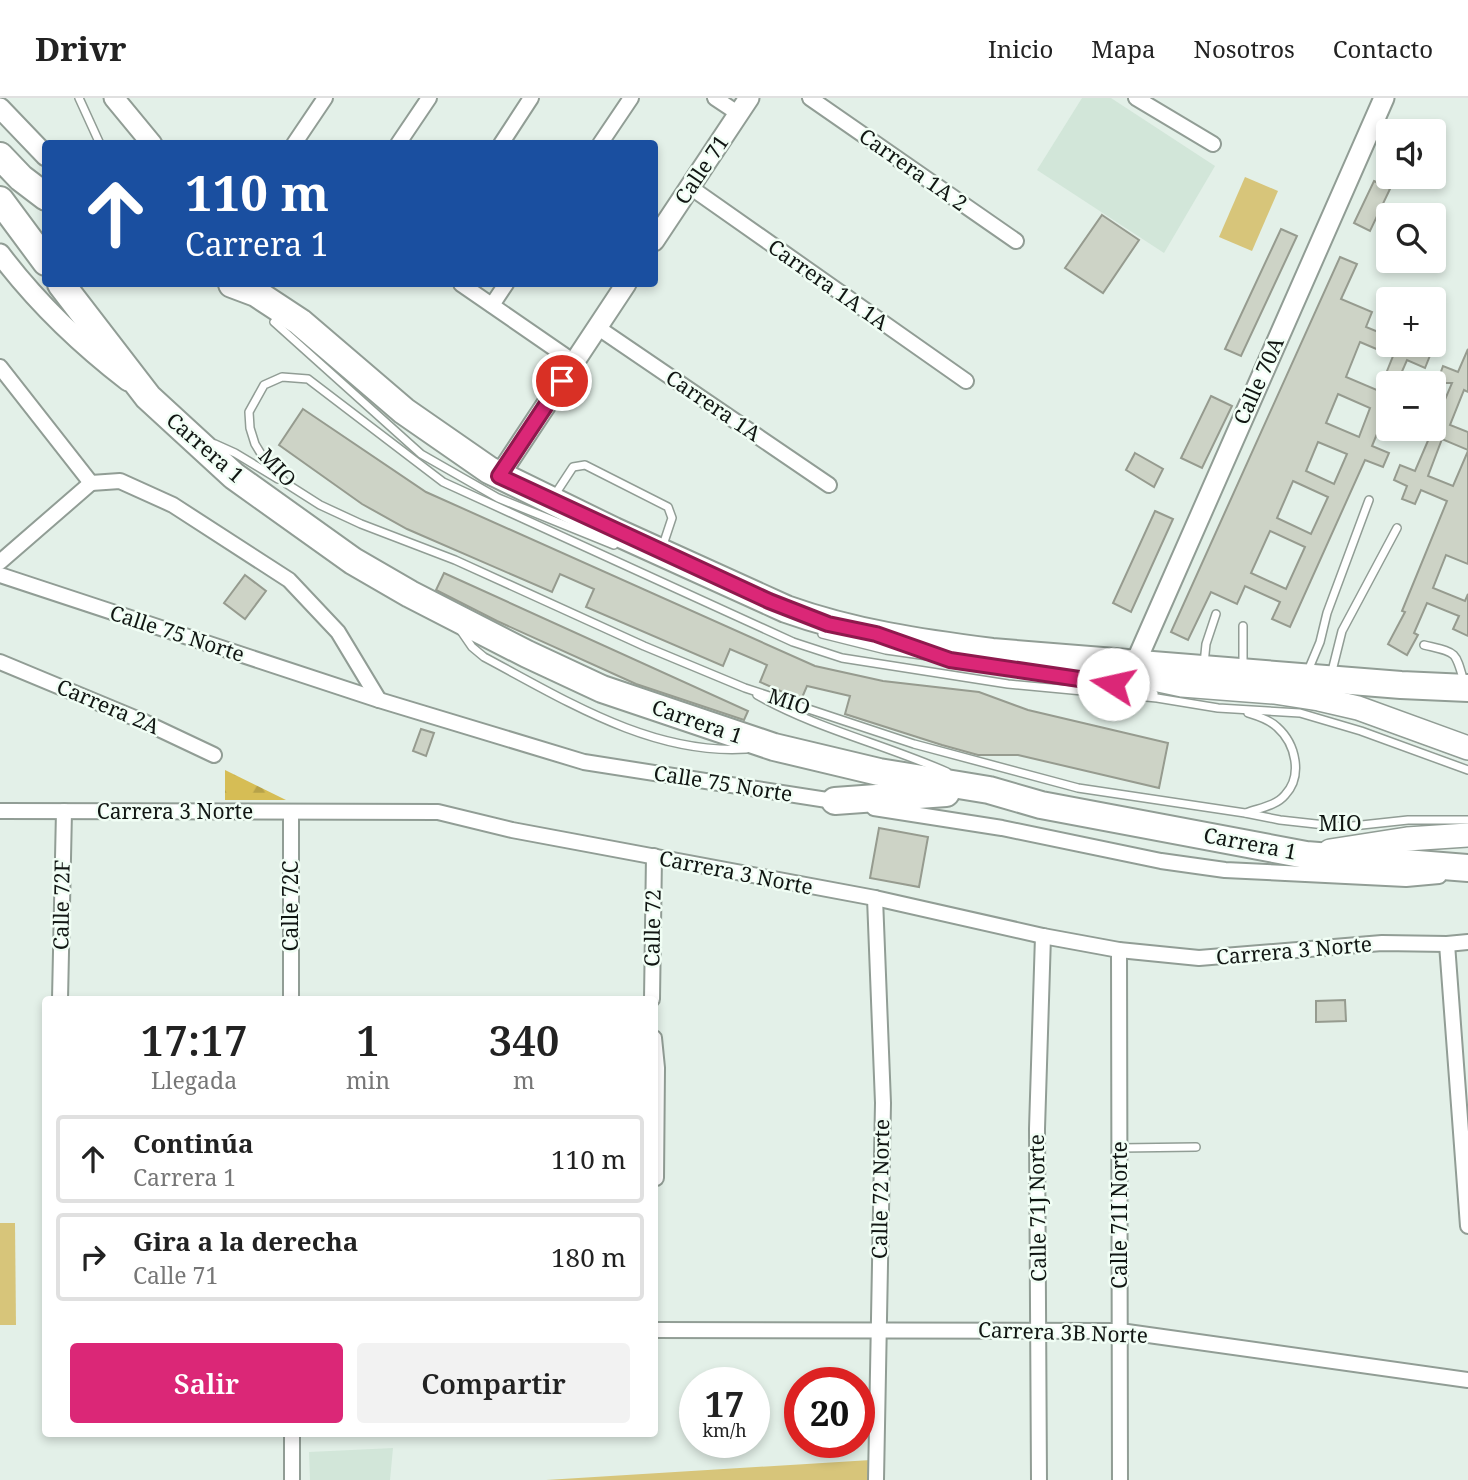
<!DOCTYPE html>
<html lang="es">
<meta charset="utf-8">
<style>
body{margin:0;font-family:"Noto Serif",serif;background:#f2f2f2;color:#222;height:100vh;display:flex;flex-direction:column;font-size:26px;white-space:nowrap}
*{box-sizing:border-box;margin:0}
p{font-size:23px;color:#767676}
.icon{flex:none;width:38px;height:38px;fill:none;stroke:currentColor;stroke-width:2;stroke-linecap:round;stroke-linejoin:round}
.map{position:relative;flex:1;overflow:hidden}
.panel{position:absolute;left:42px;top:898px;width:616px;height:441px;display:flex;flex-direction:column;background:#fff;border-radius:7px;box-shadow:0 4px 10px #0003}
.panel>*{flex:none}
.top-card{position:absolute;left:42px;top:42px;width:616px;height:147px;border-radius:7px;box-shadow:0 4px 10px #0003;background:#1a4fa0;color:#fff;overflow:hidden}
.buttons{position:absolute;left:1376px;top:21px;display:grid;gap:14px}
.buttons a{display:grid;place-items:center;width:70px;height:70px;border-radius:7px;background:#fff;box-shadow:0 4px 10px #0003;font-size:35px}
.speed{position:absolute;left:679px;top:1269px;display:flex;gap:14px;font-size:35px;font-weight:700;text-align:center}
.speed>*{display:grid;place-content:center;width:91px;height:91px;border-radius:50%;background:#fff;box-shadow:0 4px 10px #0003;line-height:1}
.speed small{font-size:18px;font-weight:400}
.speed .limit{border:10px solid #d22;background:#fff;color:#111}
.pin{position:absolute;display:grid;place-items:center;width:60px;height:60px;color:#fff;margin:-30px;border:4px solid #fff;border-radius:50%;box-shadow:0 2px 7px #0007}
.me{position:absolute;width:77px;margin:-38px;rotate:280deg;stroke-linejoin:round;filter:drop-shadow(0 0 5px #0008)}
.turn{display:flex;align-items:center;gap:24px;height:147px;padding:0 28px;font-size:32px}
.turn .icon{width:91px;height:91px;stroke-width:2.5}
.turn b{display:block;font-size:49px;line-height:60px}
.eta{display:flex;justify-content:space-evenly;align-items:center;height:119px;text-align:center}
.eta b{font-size:42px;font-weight:600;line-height:49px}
.cta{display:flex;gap:14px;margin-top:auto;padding:14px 28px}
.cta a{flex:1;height:80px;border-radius:7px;background:#db2777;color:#fff;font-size:28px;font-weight:600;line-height:80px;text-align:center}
.cta a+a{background:#f2f2f2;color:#222}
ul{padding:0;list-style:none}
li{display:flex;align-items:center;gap:21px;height:88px;margin:0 14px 10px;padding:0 14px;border:4px solid #e0e0e0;border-radius:7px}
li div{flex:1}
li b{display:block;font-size:26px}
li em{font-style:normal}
header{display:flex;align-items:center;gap:42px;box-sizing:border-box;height:98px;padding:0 35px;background:#fff;border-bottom:2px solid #e0e0e0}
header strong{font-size:33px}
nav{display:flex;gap:38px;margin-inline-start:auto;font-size:24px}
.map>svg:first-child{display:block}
</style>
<header>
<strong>Drivr</strong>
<nav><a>Inicio</a><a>Mapa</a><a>Nosotros</a><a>Contacto</a></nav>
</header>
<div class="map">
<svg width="1468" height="1382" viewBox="0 0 1468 1382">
<defs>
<pattern id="forest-firs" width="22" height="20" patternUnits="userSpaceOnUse" patternTransform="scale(1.75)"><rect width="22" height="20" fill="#d6bd55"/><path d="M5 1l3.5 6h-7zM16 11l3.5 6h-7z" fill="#b7a249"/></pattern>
</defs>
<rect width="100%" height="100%" fill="#e3f0e8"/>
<!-- built -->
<g fill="#d2e6d9">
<polygon points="1082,0 1111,0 1215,68 1164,155 1037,72"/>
<polygon points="393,1350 390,1382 310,1382 309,1354"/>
</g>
<!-- forest -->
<polygon fill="url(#forest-firs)" points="225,672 286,702 225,702"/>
<!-- pitch -->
<g fill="#d7c57a">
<polygon points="1245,79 1278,93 1252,153 1219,139"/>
<polygon points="0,1125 15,1125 16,1227 0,1227"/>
<polygon points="871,1362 871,1382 546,1382"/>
</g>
<!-- building -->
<g fill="#cdd3c6" stroke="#969b8f" stroke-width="2" fill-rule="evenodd">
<polygon points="1374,83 1390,91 1370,133 1354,125"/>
<polygon points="1102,117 1139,142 1103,195 1065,170"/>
<polygon points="1281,131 1297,138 1241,258 1225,251"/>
<path d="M1340,159L1357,166L1341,201L1372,214L1366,229L1388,238V247H1411L1431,255L1425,270L1407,262L1397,285H1388V309L1372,348L1389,355L1383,369L1365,362L1290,529L1272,521L1280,504L1245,488L1237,506L1211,494L1188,542L1171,534ZM1360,244L1393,258L1379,293L1346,279ZM1338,296L1370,310L1359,339L1326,325ZM1318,344L1347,356L1334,386L1306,373ZM1293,383L1328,399L1311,436L1277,420ZM1270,433L1305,449L1286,491L1251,475Z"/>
<polygon points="1468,251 1468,294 1464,292 1450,327 1468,334 1468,352 1442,341 1428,378 1453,388 1468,353 1468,466 1446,457 1433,490 1465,503 1468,496 1468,538 1453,531 1459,518 1427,505 1414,535 1418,537 1407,557 1388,546 1405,514 1402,513 1447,403 1421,392 1415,406 1402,401 1407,388 1394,382 1400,367 1415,373 1433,331 1433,321 1436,323 1452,285 1437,285 1443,268 1458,274"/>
<polygon points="1211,298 1232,308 1202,370 1181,360"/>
<polygon points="303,311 426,394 815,568 883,583 979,594 1028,612 1168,645 1159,690 1018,657 978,657 942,647 845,616 850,598 807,588 801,602 760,584 767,567 730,551 723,568 586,509 594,491 560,476 552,494 407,431 362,406 279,347"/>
<polygon points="1135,355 1163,371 1154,389 1126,372"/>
<polygon points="1155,413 1173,421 1131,514 1113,505"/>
<polygon points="444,475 748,613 744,622 636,586 497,523 436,492"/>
<polygon points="245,477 266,493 245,521 224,505"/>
<polygon points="421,631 434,635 426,658 413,653"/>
<polygon points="879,730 928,739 919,789 870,780"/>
<polygon points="1345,902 1346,923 1316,924 1316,903"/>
</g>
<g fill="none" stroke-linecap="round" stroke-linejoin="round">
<!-- lane casing -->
<g stroke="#919d95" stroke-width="10">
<g id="lane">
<polyline points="79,0 100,46"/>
<polyline points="274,224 421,356 498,400 614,447"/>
<polyline points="215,346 235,355 278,381"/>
<polyline points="554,398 573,369 585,367 668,409 672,420 662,450"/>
<path d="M461,533L472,549L484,559C565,602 651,657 746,651"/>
<polyline points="822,536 886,552 1067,578 1154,596"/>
<path d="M1424,547C1457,555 1455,552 1464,584"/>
<polyline points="1204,566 1206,546 1216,516"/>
<polyline points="1243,570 1243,528"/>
<polyline points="1307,575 1320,544 1327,515 1369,402"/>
<polyline points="1331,577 1342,533 1397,430"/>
<path d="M757,597C817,631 884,646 947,674"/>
<polyline points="1468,672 1361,633 1300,615 1218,610 1157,600 1008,586 842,560 793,544 443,384 308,281 282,279 264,287 249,314 250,330 255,346 266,364 287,386 320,407 361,426 455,462 644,548 745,590 914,646 1078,690 1245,715 1280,722 1343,729 1408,722 1468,722"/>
<path d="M1246,715C1259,710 1276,708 1285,697C1303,678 1296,646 1277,629C1270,622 1258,618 1248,615"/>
<polyline points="1120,1050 1196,1049"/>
</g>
</g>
<!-- street casing -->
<g stroke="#919d95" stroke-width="18">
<g id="street">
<polyline points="715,0 739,16"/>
<polyline points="810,0 1016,143"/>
<polyline points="1136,0 1213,46"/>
<polyline points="294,46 325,0"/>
<polyline points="398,46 429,0"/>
<polyline points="501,46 531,0"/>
<polyline points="600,46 631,0"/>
<polyline points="690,89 966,283"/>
<polyline points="461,186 574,264"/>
<polyline points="492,207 506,186"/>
<polyline points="597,229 829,387"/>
<polyline points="0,269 91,385"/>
<polyline points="91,385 120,383 173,407 289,482 338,534 379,602"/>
<polyline points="0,464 91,385"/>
<polyline points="0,477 379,602 584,664 840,704"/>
<polyline points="0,564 142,623 214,657"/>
<polyline points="874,710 1002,730 1161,763 1225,772 1406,781 1439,778"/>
<polyline points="0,713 438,714 512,732 875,800 1043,838 1119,852 1199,860 1382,845 1447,846 1468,844"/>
<polyline points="291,714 291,901"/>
<polyline points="875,800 883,1005 876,1382"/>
<polyline points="1447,846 1468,1128"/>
<polyline points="1119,852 1120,1382"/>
<polyline points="60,901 64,713"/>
<polyline points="652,901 654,758"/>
<polyline points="654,940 657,970 656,1080"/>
<polyline points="654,1232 1120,1233 1468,1282"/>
<polyline points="292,1335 292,1382"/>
<polyline points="1039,1382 1037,1031 1043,838"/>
</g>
</g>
<!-- secondary casing -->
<g stroke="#919d95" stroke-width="23">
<g id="secondary">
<polyline points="114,0 152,46"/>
<polyline points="0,10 46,58"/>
<polyline points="654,143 749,0"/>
<path d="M0,156C37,205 80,246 128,283"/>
<polyline points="499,378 626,186"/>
<polyline points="1135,566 1384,0"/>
</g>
</g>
<!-- primary casing -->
<g stroke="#919d95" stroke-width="26">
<g id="primary">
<polyline points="1121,574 1182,587 1274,594 1319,601 1358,610 1468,650"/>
<polyline points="1330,753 1407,741 1468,737"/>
</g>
</g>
<!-- highway casing -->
<g stroke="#919d95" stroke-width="30">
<g id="highway">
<polyline points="0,58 21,80 46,99"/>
<polyline points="0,102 46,164"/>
<polyline points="61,186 148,299 234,378 353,463 410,496 527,556 602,591 774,649 879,674 989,692 1041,707 1306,757 1468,770"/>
<path d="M232,186L256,195L300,224L404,313L489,372L614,433L786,511C853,535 922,545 992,554L1401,587L1468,590"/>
<polyline points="835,703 946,695"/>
</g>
</g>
<!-- lane -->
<use href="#lane" stroke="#fff" stroke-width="7"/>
<!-- street -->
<use href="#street" stroke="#fff" stroke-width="14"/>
<!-- secondary -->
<use href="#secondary" stroke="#fff" stroke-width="19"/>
<!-- primary -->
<use href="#primary" stroke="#fff" stroke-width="23"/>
<!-- highway -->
<use href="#highway" stroke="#fff" stroke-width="26"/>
</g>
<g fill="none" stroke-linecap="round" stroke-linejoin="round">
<!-- route casing -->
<g stroke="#8e194d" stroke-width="18">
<polyline id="route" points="562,283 499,378 769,503 828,526 876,536 950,562 1113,586"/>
</g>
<!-- route -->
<use href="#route" stroke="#db2777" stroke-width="12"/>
</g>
<g text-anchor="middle" stroke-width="5" stroke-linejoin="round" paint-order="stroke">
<!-- street labels -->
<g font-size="21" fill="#111613" stroke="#f1fef5">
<text transform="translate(702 72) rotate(-56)" y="7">Calle 71</text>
<text transform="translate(913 72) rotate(35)" y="7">Carrera 1A 2</text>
<text transform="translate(828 187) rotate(35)" y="7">Carrera 1A 1A</text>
<text transform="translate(1259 283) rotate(-66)" y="7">Calle 70A</text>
<text transform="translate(713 308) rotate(34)" y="7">Carrera 1A</text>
<text transform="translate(205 350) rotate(41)" y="7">Carrera 1</text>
<text transform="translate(277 370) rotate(47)" y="7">MIO</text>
<text transform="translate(177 536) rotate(18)" y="7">Calle 75 Norte</text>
<text transform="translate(789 604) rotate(18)" y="7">MIO</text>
<text transform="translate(108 609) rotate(23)" y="7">Carrera 2A</text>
<text transform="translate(697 624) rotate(19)" y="7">Carrera 1</text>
<text transform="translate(723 686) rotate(9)" y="7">Calle 75 Norte</text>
<text x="175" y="721">Carrera 3 Norte</text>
<text x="1340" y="733">MIO</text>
<text transform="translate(1250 746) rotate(11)" y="7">Carrera 1</text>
<text transform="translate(736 775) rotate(11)" y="7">Carrera 3 Norte</text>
<text transform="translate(62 807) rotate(-89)" y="7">Calle 72F</text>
<text transform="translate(291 808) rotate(-90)" y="7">Calle 72C</text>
<text transform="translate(653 830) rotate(-89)" y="7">Calle 72</text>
<text transform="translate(1294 853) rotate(-5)" y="7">Carrera 3 Norte</text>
<text transform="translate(881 1091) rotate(-89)" y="7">Calle 72 Norte</text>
<text transform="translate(1038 1110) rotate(-91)" y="7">Calle 71J Norte</text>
<text transform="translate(1120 1117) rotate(-90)" y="7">Calle 71I Norte</text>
<text transform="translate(1063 1235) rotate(2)" y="7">Carrera 3B Norte</text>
</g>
</g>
</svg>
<div class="buttons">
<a><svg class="icon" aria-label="sound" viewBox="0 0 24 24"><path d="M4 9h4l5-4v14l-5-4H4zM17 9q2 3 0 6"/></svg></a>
<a><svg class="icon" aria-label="search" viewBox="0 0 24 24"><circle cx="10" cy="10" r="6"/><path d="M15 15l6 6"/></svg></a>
<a>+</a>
<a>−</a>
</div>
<div class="speed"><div>17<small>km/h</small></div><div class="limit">20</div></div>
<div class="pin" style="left:562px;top:283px;background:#d93025"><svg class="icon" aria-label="arrive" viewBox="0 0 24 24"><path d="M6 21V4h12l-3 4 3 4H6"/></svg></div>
<svg class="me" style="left:1113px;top:586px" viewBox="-20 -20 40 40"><circle r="19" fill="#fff"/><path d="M0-13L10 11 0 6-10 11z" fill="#db2777"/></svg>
<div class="top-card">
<div class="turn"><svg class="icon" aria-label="ahead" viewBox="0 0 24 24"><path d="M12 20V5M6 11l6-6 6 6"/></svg><div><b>110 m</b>Carrera 1</div></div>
</div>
<section class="panel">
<div class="eta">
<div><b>17:17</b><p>Llegada</p></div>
<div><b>1</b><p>min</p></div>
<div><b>340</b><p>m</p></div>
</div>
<ul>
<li><svg class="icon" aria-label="ahead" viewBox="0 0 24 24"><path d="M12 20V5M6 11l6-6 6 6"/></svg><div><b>Continúa</b><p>Carrera 1</p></div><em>110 m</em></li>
<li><svg class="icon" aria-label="right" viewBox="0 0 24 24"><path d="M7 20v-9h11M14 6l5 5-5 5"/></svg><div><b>Gira a la derecha</b><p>Calle 71</p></div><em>180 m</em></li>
</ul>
<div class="cta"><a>Salir</a><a>Compartir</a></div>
</section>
</div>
